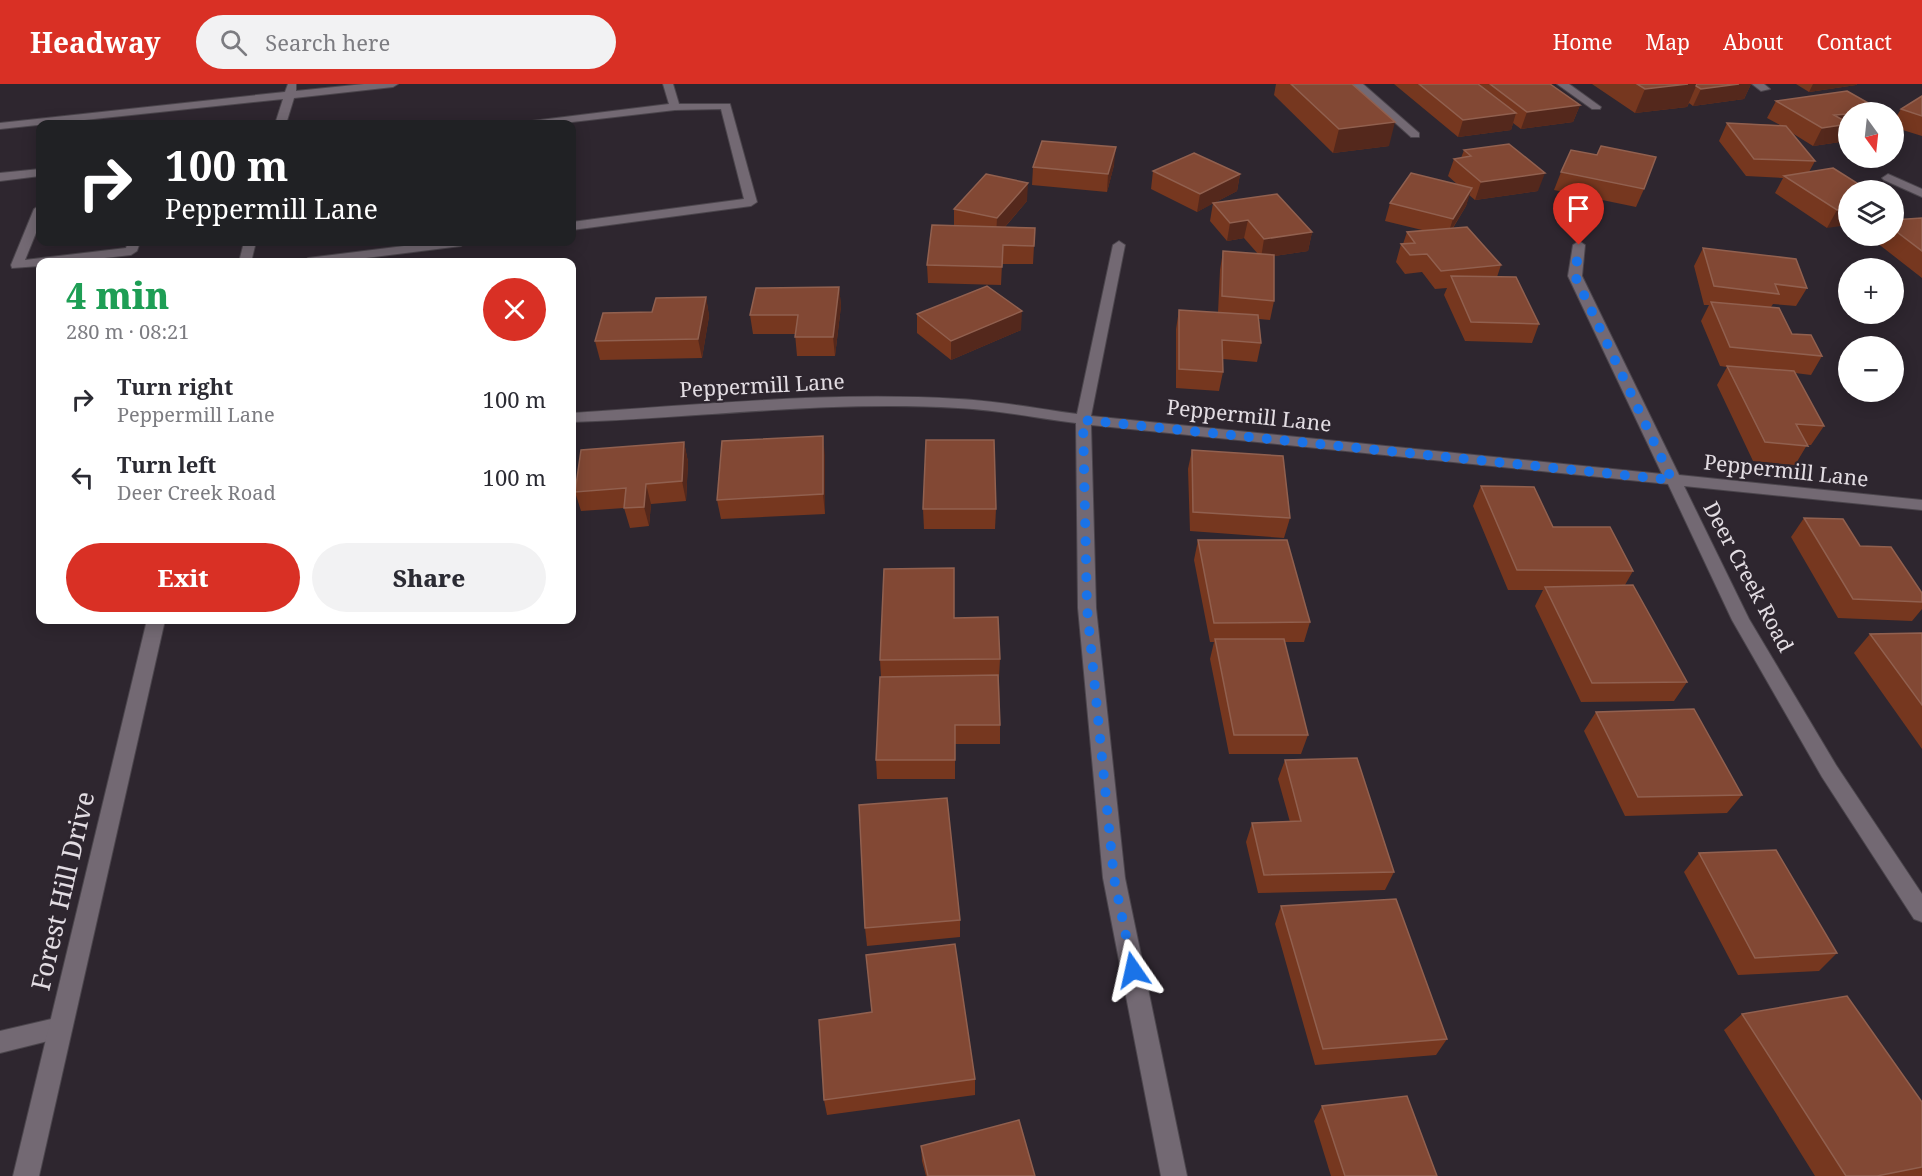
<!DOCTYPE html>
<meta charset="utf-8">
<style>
body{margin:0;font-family:"Noto Serif",serif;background:#f2f2f3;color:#2b2b33;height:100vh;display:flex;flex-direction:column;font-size:22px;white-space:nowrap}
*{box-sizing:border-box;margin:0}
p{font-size:20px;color:#7c7c81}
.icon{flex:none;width:33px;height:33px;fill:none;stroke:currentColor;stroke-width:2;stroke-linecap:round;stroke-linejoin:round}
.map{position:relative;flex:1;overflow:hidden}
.side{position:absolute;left:36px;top:174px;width:540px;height:366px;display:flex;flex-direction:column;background:#fff;border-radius:12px;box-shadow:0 3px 15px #0003}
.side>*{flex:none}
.banner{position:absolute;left:36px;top:36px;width:540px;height:126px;border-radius:12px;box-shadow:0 3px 15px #0003;background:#202124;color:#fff;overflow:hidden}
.needle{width:39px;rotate:165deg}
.buttons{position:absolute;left:1838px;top:18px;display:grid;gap:12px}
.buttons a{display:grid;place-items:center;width:66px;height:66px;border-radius:50%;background:#fff;box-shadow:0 3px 15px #0003;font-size:30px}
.pin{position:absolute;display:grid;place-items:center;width:51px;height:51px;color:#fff;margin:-62px -26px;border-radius:50% 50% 50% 0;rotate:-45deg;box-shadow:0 0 6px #0007}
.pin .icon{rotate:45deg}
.me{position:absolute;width:66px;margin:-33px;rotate:349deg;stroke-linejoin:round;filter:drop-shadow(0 0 4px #0008)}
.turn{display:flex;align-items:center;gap:21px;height:126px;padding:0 30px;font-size:27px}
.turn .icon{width:78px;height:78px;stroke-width:2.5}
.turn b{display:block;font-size:42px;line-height:51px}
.round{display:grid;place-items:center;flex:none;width:63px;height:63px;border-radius:32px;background:#f2f2f3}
.summary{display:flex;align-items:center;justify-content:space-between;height:102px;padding:0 30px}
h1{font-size:36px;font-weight:800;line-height:45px;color:#1e9e55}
.cta{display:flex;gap:12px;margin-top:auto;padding:12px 30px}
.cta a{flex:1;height:69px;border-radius:36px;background:#d93025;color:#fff;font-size:24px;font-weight:800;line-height:69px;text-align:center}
.cta a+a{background:#f2f2f3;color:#2b2b33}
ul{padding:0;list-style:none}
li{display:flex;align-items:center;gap:18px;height:78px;padding:0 30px}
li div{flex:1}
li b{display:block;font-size:22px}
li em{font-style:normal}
header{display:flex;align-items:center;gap:36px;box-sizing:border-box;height:84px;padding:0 30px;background:#d93025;color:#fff}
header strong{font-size:28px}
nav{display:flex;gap:33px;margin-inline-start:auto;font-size:21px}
.search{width:420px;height:54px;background:#f2f2f3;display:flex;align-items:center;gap:15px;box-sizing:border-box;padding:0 21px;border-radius:33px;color:#7c7c81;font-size:22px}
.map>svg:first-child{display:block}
</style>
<header>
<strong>Headway</strong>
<div class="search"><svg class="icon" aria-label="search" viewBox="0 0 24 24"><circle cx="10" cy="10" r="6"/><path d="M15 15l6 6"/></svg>Search here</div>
<nav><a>Home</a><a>Map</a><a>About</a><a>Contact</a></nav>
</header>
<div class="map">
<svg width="1922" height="1092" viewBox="0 0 1922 1092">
<rect width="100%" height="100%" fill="#2e262f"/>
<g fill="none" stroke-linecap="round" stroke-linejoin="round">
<!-- lane casing -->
<g stroke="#4b454c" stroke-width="2">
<g id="lane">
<polygon points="663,0 673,0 679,20 730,20 757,118 751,122 572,146 572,138 744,115 721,25 675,26 555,40 526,40 532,37 669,20"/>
<polygon points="1352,0 1363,0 1419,49 1419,53 1411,53"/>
<polygon points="1557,0 1569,0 1601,23 1600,25 1592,25"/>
<polygon points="1752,0 1764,0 1770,5 1761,7"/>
<polygon points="40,85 40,92 0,97 0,89"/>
<polygon points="40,121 40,139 25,176 126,164 128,158 140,158 137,167 131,171 69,178 40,178 40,182 12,184 11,181 34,125"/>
<polygon points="436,158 467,158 461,162 334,178 302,178 308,174"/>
</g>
</g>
<!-- street casing -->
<g stroke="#4b454c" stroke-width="2">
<g id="street">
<polygon points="1888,90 1922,105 1922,113 1884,96 1882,94"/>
<path d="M1119,157L1125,161L1091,332L1662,390L1568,192L1573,161L1579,157L1585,161L1582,192L1679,391L1922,416V426L1684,402L1749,535L1836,681L1922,810V838L1914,835L1822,693L1732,536L1668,400L1091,341L1096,524L1125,794L1187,1092H1161L1103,794L1078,524L1076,339C1036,334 998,326 958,324C829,316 701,334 572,338V329C700,321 830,307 959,315C999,317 1038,325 1077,330L1113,161Z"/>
<polygon points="60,933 68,936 72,944 68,952 0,969 0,947"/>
</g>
</g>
<!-- secondary casing -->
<g stroke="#4b454c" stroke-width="2">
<g id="secondary">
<polygon points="288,0 296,0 296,7 364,0 398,0 393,3 294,14 286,40 275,40 283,15 0,45 0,39 285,8"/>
<polygon points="244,158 256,158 251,178 239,178"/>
<polygon points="147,536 165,536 39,1092 13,1092"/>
</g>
</g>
<!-- lane -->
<use href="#lane" fill="#736973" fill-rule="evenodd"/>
<!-- street -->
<use href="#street" fill="#736973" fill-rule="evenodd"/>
<!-- secondary -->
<use href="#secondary" fill="#736973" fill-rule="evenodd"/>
</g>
<!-- wall -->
<g fill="#76371f">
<polygon points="1276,0 1352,0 1389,62 1333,69 1274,11"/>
<polygon points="1394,0 1550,0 1580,21 1573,38 1521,45 1513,39 1511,46 1458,53"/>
<polygon points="1592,0 1751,0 1744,15 1693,22 1689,19 1687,23 1635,29"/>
<polygon points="1796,0 1857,0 1856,1 1809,8"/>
<polygon points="1922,12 1922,52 1893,43 1893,38 1901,25"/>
<polygon points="1776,17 1847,46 1840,58 1813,62 1792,49 1815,77 1809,88 1868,106 1827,144 1775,109 1783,94 1746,92 1719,57 1727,39 1780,41 1767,34"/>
<polygon points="1464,66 1538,107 1475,116 1469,111 1466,122 1453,144 1501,181 1497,193 1539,240 1532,259 1465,257 1444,211 1447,204 1435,205 1422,188 1405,190 1396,178 1401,160 1403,160 1407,148 1422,146 1385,137 1390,119 1458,101 1448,92 1454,75 1461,74"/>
<polygon points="1597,71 1644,105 1636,123 1554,106 1561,88"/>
<polygon points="1114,81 1107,108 1032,101 1033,83"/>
<polygon points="1153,87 1240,90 1237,107 1214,119 1312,148 1308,167 1274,172 1274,217 1270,236 1259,235 1261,259 1257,278 1223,275 1223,288 1219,307 1176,304 1176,245 1179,226 1218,229 1220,186 1223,167 1258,170 1244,154 1227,157 1210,137 1213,119 1197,128 1151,105"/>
<polygon points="1027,117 1005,143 1035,144 1033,180 1002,180 1001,201 928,199 927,181 954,142 954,125"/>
<polygon points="1922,134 1922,194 1872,155 1874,152 1893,152 1893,136"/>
<polygon points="1703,164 1807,204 1796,222 1773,220 1771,223 1792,250 1822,272 1811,291 1795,289 1824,342 1811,361 1807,361 1795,381 1753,377 1717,301 1727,283 1720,282 1701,237 1709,221 1704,221 1694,182"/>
<polygon points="839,203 841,222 835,272 797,272 795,250 753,250 750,231"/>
<polygon points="706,213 709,232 702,274 600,276 595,257 652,228"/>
<polygon points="917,230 1021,246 951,276 917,249"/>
<polygon points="684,358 688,378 686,417 651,420 649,442 630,444 624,424 581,427 575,408"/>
<polygon points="1192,366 1290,434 1284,454 1190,447 1188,385"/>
<polygon points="825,371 825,430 721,435 717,416"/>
<polygon points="1481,402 1633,487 1625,501 1687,598 1674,617 1581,618 1535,522 1543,506 1508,506 1473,422"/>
<polygon points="923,425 996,425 995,445 924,445"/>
<polygon points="1804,434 1860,462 1922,509 1922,525 1912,537 1838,534 1791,453"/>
<polygon points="1198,456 1310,538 1304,558 1284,558 1308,651 1301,670 1229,670 1210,575 1214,558 1210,558 1194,476"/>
<polygon points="954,534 1000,575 999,594 1000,641 1000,660 955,660 955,695 877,695 876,676 881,593 880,576"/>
<polygon points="1922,549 1922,665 1854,569 1870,550"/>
<polygon points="1596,628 1742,711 1727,729 1625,732 1584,647"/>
<polygon points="1285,676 1394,788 1385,806 1258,809 1246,758 1252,739 1290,738 1278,695"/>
<polygon points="1699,769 1837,869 1819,887 1738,891 1684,788"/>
<polygon points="1281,822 1447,955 1436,971 1315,981 1275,840"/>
<polygon points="960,836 960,853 867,862 865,844"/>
<polygon points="872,928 975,995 975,1011 827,1031 824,1016"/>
<polygon points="1742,930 1922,1018 1922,1092 1815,1092 1724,946"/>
<polygon points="1322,1022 1437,1092 1331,1092 1314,1037"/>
<polygon points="921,1062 1035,1092 926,1092 922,1077"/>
</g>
<!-- shaded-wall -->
<g fill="#54281c">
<polygon points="1688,0 1697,0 1687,23 1635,29 1645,5"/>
<polygon points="1739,0 1751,0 1744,15 1693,22 1701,5"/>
<polygon points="1813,0 1857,0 1856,1 1809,8"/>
<polygon points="1580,21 1573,38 1521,45 1527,28"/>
<polygon points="1879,25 1878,28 1855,28"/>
<polygon points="1516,29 1511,46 1458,53 1463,36"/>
<polygon points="1848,30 1848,45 1847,46 1840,58 1813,62 1822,44 1834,31"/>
<polygon points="1395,38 1389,62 1333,69 1339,45"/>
<polygon points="1116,63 1114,81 1107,108 1108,90"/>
<polygon points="1545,89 1538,107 1475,116 1481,98"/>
<polygon points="1240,90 1237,107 1197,128 1200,110"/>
<polygon points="1028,99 1027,117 996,153 997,134"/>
<polygon points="1472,104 1466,122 1447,153 1453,135"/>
<polygon points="1848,124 1848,141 1827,144 1837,126"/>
<polygon points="1248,136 1244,154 1227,157 1230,139"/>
<polygon points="1312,148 1308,167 1261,174 1264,155"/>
<polygon points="839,203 841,222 835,272 833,253"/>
<polygon points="706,213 709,232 702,274 698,255"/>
<polygon points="1022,227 1021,246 951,276 951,257"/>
<polygon points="823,352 825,371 825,430 823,410"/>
<polygon points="684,358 688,378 686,417 682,397"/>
<polygon points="646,400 651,420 649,442 644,423"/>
</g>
<!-- building -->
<g fill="#824834" stroke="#91604f" stroke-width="1.5">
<polygon points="1291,0 1352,0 1395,38 1339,45"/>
<polygon points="1419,0 1478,0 1516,29 1463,36"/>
<polygon points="1490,0 1550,0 1580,21 1527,28"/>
<polygon points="1637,0 1688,0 1645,5"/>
<polygon points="1697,0 1739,0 1701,5 1696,2"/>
<polygon points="1847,7 1879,25 1855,28 1848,28 1848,30 1834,31 1848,39 1848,40 1822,44 1776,17"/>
<polygon points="1922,12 1922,32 1901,25"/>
<polygon points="1727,39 1786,42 1815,77 1754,75"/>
<polygon points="1042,57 1116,63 1108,90 1033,83"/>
<polygon points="1509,60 1545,89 1481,98 1454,75 1471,72 1464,66"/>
<polygon points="1601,62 1656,73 1644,105 1561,88 1571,66 1597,71"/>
<polygon points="1194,69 1240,90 1200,110 1153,87"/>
<polygon points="1833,84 1868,106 1848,106 1848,124 1837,126 1784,92"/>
<polygon points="1411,89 1472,104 1453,135 1390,119"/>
<polygon points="986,90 1028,99 997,134 954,125"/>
<polygon points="1277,110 1312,148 1264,155 1248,136 1230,139 1213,119"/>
<polygon points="1922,134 1922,167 1893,145 1893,136"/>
<polygon points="932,141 1035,144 1034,162 1003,161 1002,183 927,181"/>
<polygon points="1467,143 1501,181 1441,187 1427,170 1410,171 1401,160 1415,159 1407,148"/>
<polygon points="1703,164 1796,175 1807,204 1775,200 1779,210 1714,202"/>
<polygon points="1223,167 1274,171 1274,217 1222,212"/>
<polygon points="1451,192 1516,193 1539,240 1471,238"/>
<polygon points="987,202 1022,227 951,257 917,230"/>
<polygon points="839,203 833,253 795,253 798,231 750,231 756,204"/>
<polygon points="706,213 698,255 595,257 603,229 652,228 656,214"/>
<polygon points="1711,218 1779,224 1792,250 1811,251 1822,272 1730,263"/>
<polygon points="1179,226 1258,231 1261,259 1222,256 1223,288 1179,285"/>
<polygon points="1727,282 1794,287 1824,342 1796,340 1808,362 1765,358"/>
<polygon points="823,352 823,410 717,416 722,357"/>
<polygon points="926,356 994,356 996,425 923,425"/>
<polygon points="684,358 682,397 646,400 644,423 624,424 626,404 575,408 581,366"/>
<polygon points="1192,366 1283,372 1290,434 1193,428"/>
<polygon points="1481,402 1534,403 1553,443 1610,443 1633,487 1517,486"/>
<polygon points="1804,434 1843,435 1860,462 1891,463 1922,509 1922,518 1853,515"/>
<polygon points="1198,456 1287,456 1310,538 1214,539"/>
<polygon points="954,484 954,534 998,533 1000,575 880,576 884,485"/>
<polygon points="1633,501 1687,598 1592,599 1545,503"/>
<polygon points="1922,549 1922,621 1870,550"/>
<polygon points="1215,555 1284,555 1308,651 1234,651"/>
<polygon points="998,591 1000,641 955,641 955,676 876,676 880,593"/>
<polygon points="1694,625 1742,711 1638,713 1596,628"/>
<polygon points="1357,674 1394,788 1264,791 1252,739 1301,737 1285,676"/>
<polygon points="947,714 960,836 865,844 859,721"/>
<polygon points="1776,766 1837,869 1755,874 1699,769"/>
<polygon points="1396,815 1447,955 1323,965 1281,822"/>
<polygon points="955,860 975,995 824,1016 819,936 872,928 866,871"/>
<polygon points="1847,912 1922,1018 1922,1083 1877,1092 1846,1092 1742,930"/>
<polygon points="1407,1012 1437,1092 1345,1092 1322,1022"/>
<polygon points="1019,1036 1035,1092 928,1092 921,1062"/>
</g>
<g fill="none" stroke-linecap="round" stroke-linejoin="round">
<!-- route -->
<polyline stroke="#1a73e8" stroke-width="10" stroke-dasharray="0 18" points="1133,886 1114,794 1087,524 1083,336 1672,396 1575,192 1579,161"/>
</g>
<g text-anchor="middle" stroke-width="4.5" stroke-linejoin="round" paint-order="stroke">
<!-- street labels -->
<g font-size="21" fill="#e3dde3" stroke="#2e262f">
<text transform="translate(762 302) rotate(-3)" y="7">Peppermill Lane</text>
<text transform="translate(1249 332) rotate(6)" y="7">Peppermill Lane</text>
<text transform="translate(1786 387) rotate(6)" y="7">Peppermill Lane</text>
<text transform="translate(1748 493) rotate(62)" y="7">Deer Creek Road</text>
</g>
<!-- near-street labels -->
<g font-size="26" fill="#e3dde3" stroke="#2e262f">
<text transform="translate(63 807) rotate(-77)" y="9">Forest Hill Drive</text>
</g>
</g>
</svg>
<div class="buttons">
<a><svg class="needle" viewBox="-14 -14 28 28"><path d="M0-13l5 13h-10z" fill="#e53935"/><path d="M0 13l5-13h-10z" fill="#7c7c81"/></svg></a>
<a><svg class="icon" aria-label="layers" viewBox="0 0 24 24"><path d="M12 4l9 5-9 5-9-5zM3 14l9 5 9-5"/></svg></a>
<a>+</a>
<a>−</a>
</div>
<div class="pin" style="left:1579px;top:161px;background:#d93025"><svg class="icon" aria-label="arrive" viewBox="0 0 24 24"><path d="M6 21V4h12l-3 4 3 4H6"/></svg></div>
<svg class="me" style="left:1133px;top:886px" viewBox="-20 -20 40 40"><path d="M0-17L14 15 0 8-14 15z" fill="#1a73e8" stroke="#fff" stroke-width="4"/></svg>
<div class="banner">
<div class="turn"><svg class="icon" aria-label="right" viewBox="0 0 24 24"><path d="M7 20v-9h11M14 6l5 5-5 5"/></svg><div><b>100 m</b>Peppermill Lane</div></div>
</div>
<section class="side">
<div class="summary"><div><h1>4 min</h1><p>280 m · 08:21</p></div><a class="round" style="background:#d93025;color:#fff"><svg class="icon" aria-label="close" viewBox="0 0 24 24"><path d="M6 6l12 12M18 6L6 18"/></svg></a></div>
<ul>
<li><svg class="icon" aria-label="right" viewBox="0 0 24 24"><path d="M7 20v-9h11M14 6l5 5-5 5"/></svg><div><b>Turn right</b><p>Peppermill Lane</p></div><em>100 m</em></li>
<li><svg class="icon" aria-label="left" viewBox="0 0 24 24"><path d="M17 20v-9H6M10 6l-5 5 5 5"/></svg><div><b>Turn left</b><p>Deer Creek Road</p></div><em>100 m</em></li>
</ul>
<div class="cta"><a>Exit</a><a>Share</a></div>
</section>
</div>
